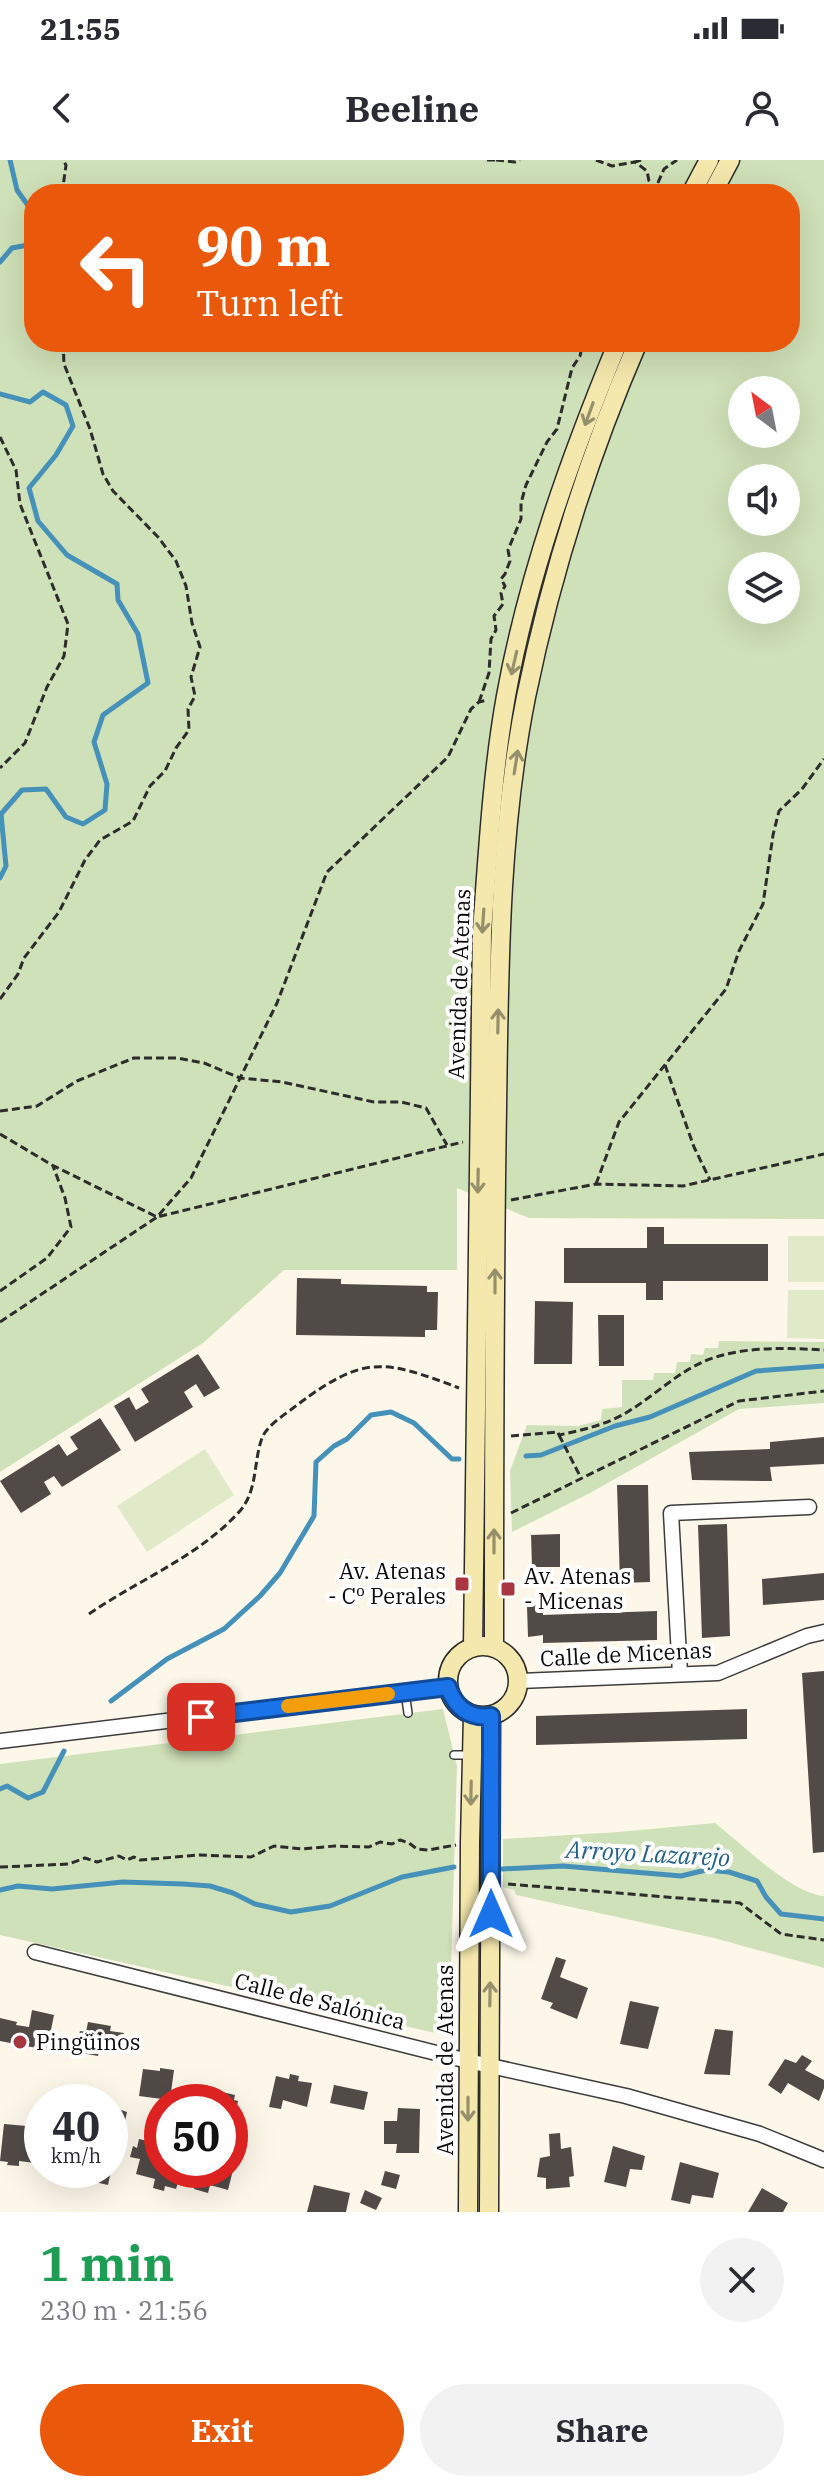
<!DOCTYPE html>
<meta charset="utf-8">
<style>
body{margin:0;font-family:"IBM Plex Serif",serif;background:#f2f2f3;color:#2b2b33;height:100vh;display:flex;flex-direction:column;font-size:30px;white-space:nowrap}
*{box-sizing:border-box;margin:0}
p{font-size:26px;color:#7c7c81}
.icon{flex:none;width:44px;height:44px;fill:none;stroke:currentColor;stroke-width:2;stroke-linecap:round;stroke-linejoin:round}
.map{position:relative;height:2052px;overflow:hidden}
.panel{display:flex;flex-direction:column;background:#fff;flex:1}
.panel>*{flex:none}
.banner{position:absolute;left:24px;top:24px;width:776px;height:168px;border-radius:32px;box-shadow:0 8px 32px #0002;background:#ea580c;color:#fff;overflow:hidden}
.needle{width:52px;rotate:328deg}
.fabs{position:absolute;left:728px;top:216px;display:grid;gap:16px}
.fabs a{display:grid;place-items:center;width:72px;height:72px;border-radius:50%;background:#fff;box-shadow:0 8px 32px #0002;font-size:40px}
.speed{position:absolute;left:24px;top:1924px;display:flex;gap:16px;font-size:40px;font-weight:700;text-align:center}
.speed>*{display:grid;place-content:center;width:104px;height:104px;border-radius:50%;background:#fff;box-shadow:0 8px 32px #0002;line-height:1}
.speed small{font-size:20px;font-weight:400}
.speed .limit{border:12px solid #d22;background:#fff;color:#111}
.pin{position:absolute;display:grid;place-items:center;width:68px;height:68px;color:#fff;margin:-34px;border-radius:16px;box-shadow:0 4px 12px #0006}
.me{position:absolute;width:88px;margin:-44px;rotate:0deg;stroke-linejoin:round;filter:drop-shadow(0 0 6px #0008)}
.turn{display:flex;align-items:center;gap:28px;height:168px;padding:0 40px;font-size:36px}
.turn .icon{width:104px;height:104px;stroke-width:2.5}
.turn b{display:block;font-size:56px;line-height:68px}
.round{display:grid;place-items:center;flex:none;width:84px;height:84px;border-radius:42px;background:#f2f2f3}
.headline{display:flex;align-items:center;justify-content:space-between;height:136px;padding:0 40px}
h1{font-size:48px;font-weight:700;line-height:60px;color:#1e9e55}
.cta{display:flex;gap:16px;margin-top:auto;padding:16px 40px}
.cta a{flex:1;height:92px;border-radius:48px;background:#ea580c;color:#fff;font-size:32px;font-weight:700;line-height:92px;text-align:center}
.cta a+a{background:#f2f2f3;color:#2b2b33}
.status{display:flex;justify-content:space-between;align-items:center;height:56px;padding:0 40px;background:#fff;direction:ltr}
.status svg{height:22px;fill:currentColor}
header{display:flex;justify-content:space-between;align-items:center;height:104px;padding:0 40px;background:#fff;font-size:36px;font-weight:700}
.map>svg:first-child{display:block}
</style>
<div class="status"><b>21:55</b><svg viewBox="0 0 49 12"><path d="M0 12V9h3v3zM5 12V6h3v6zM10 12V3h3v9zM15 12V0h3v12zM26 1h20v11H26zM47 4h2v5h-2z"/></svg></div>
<header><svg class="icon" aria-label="back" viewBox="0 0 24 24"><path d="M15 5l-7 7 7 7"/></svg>Beeline<svg class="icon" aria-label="person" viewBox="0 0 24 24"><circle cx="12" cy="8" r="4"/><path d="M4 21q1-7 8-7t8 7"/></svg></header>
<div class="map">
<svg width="824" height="2052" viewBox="0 0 824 2052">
<rect width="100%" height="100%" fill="#fcf7e9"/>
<!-- green -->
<g fill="#cfe1b8" fill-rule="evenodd">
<path d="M0,0H824V1059L529,1058L457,1028V1110H284L203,1183L0,1312ZM34,34H790V182H34ZM742,230H786V274H742ZM742,318H786V362H742ZM742,406H786V450H742Z"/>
<polygon points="719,1181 824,1182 824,1243 739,1249 590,1333 512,1372 510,1311 527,1265 578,1266 601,1260 602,1249 622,1247 622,1220 653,1220 654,1213 675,1213 677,1202 690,1202 691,1194 703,1195 705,1188 718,1188"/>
<polygon points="443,1549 457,1606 449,1876 0,1775 0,1604"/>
<path d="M715,1663C742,1684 791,1733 824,1736V1808L714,1778L516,1735L514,1730L503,1727V1679L619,1672Z"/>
</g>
<!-- pitch -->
<g fill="#e0eac9">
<rect x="788" y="1076" width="36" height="46"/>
<polygon points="788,1130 824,1130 824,1179 787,1178"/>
<polygon points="205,1289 234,1335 147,1392 117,1346"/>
</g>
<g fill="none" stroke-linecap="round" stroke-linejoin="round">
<!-- stream -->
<g stroke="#4691b9" stroke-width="5">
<polyline points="10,0 17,30 34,54"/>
<polyline points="0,102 12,88 28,85 34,81"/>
<polyline points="0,234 30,242 43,232 66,245 73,266 56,295 29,328 38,361 67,395 117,424 118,440 138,474 148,523 103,555 94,582 107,624 105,650 83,664 66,657 46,629 22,630 1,654 6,706 0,718"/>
<polyline points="526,1296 541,1295 615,1266 650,1257 756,1211 824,1206"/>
<polyline points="111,1541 167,1499 224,1469 260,1436 280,1413 314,1356 316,1302 334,1286 347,1279 371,1255 391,1252 414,1263 452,1299 459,1299"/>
<polyline points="0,1629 7,1626 28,1638 43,1632 64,1591"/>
<polyline points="502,1709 563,1706 681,1716 706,1710 729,1712 757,1721 766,1737 781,1754 824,1759"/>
<polyline points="0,1730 18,1726 52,1729 123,1722 183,1724 210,1726 233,1733 255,1744 291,1752 330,1746 402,1717 454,1707"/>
</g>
</g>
<!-- building -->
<g fill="#514b48">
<polygon points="647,1067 664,1067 664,1084 768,1084 768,1121 663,1121 663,1140 646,1140 646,1123 564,1123 564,1088 647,1088"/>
<polygon points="297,1118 341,1119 341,1124 427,1126 427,1132 438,1132 437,1170 425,1170 425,1177 296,1175"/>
<polygon points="535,1141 573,1142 572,1204 534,1204"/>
<polygon points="598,1155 624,1155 624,1206 599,1206"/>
<polygon points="198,1194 220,1228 204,1237 196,1224 184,1232 193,1247 135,1282 114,1246 129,1237 136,1250 149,1242 141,1229"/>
<polygon points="100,1258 121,1290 62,1327 54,1316 44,1322 51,1334 21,1353 0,1321 59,1284 67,1296 78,1289 70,1277"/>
<polygon points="824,1277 824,1304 770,1307 772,1321 692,1320 689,1292 770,1289 770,1282"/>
<polygon points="617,1325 648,1325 650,1422 620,1423"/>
<polygon points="727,1364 730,1476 702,1478 698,1365"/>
<polygon points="560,1374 560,1407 532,1407 531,1375"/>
<polygon points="824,1413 824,1440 763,1445 762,1419"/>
<polygon points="543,1445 543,1455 657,1451 657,1480 543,1483 543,1475 528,1477 527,1446"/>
<polygon points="824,1511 824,1692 813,1693 802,1513"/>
<polygon points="747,1549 747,1579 536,1585 536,1556"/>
<polygon points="556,1797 566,1800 560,1817 588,1828 577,1859 550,1848 553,1843 541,1839"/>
<polygon points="630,1841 659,1847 648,1889 620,1884"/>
<polygon points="32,1850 54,1855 47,1890 0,1881 0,1858 17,1862 16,1865 29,1867"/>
<polygon points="88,1862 111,1866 110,1871 124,1873 120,1893 99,1892 98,1896 76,1892 76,1889 66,1887 68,1878 78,1879 80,1871 86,1872"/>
<polygon points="715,1869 733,1871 730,1915 704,1914"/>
<polygon points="802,1895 812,1901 805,1910 824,1920 824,1928 819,1941 788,1923 781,1934 768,1925 785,1899 796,1903"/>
<polygon points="160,1908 174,1910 170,1940 139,1936 143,1909 160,1911"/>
<polygon points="290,1914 299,1916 298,1921 312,1923 307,1947 283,1940 281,1949 269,1947 276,1916 289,1919"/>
<polygon points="334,1925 368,1932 364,1950 330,1943"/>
<polygon points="222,1932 235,1935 234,1940 238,1941 235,1956 230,1955 230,1942 217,1942 218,1936 221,1937"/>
<polygon points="115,1948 127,1952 125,1961 112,1957"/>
<polygon points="398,1948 420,1949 419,1993 396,1993 397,1984 384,1984 384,1961 397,1961"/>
<polygon points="28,1963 39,1964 35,2003 19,2001 19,2006 7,2005 8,2002 0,2001 4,1964 27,1966"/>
<polygon points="560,1973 561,1989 571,1987 574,2016 569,2017 570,2027 546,2029 546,2018 537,2017 540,1998 550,1996 549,1974"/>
<polygon points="139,1979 162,1984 162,2010 168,2010 168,2013 180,2016 176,2029 165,2026 164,2031 153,2028 155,2019 136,2014 140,1999 130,1997 133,1986 137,1988"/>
<polygon points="613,1986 645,1996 642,2010 630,2009 626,2027 604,2022"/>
<polygon points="110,1997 114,1997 108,2025 77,2018 77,2015 71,2014 71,2010 111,2010"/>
<polygon points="680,2002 719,2013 713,2038 692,2035 690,2044 671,2040"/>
<polygon points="230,2009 233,2010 228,2030 210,2025 208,2033 194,2029 196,2021 191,2020 194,2010"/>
<polygon points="385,2011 400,2015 396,2029 381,2025"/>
<polygon points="314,2025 350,2033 346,2052 307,2052"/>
<polygon points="762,2028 788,2043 783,2052 748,2052"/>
<polygon points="365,2030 382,2038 376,2050 360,2043"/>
</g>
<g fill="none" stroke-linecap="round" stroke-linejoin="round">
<!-- service casing -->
<g stroke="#3d3d3d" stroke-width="10">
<g id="service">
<polyline points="405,1532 408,1553"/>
<polyline points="454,1595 470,1595"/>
</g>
</g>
<!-- minor casing -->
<g stroke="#3d3d3d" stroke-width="17">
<g id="minor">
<polyline points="680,1514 671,1353 809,1347"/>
<polyline points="519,1521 718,1513 807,1476 824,1472"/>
<polyline points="0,1581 448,1527"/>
<polyline points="35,1792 468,1901 626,1936 760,1974 824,2000"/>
</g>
</g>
<!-- secondary casing -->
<g stroke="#2c2c2c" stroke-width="21">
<g id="secondary">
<polyline points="691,34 709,0"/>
<polyline points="712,34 730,0"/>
<circle cx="483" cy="1521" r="35"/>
<path d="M473,1487L482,772C488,694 492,614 506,536C528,414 571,296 618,182"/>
<path d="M494,1487C494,1307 494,1128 497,948C499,811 499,672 526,537C551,415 589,295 638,182"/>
<polyline points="468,2052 470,1682 473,1555"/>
<polyline points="489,2052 491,1556"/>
</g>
</g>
<!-- path -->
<g stroke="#2c2c2c" stroke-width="3" stroke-dasharray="8 4" stroke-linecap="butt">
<polyline points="487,0 496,0"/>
<polyline points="496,0 515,2 520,0"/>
<polyline points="596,0 612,6 635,2"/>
<polyline points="641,0 635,2 647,11 649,21 655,29"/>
<polyline points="62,34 66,5 63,0"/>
<polyline points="653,34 664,9 677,0"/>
<polyline points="0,277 16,310 20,344 68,464 64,496 47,527 25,583 0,608"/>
<polyline points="479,542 489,513 491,479 496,470 494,456 503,444 501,433 505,426 501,419 505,414 510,401 508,390 521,359 521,343 526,325 547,282 557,269 572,208 580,196 583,182"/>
<polyline points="0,839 18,814 24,798 59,752 85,700 100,680 133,661 150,626 165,611 176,588 189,570 188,549 195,536 191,517 200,487 192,463 186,426 176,401 158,377 113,331 103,314 90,269 64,204 63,182"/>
<polyline points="665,905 694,987 710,1020"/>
<polyline points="0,951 37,946 77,921 134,898 177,898 204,903 240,918 282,922 374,942 401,942 426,948 447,985"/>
<polyline points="0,974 52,1005 157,1057 463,982"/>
<polyline points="596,1024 619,962 726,829 739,791 763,744 773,675 779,651 802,629 824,599"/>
<polyline points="511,1040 596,1024 683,1026 824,994"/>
<polyline points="0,1131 47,1098 71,1067 65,1038 53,1006"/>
<polyline points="0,1162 157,1057 191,1018 277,843 327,712 448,597 471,549 479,542 488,540"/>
<polyline points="559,1275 581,1318"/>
<path d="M511,1276L558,1272L559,1275C583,1270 609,1264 629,1251C657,1234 682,1208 713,1198C749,1186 787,1188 824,1190"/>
<polyline points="511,1353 739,1241 824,1231"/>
<path d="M89,1454C138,1420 198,1397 239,1352C258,1331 253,1303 262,1278C267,1265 286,1254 297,1245C364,1195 383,1199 459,1228"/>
<polyline points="0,1707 69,1704 85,1698 97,1702 119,1696 127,1700 134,1697 140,1700 199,1695 251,1697 274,1686 302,1689 335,1686 369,1687 380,1682 392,1684 400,1680 409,1683 417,1689 428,1690 456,1685"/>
<polyline points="508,1724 740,1743 781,1774 824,1780"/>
</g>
<!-- service -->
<use href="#service" stroke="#fff" stroke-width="7"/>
<!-- minor -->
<use href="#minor" stroke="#fff" stroke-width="14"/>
<!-- secondary -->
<use href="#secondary" stroke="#f4e8ad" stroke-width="18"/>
</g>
<!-- one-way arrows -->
<defs><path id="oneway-shaft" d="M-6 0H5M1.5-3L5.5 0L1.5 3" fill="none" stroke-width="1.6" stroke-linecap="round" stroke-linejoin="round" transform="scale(2)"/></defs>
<g stroke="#968f6c">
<use href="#oneway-shaft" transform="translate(589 254) rotate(110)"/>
<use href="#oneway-shaft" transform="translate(514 503) rotate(103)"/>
<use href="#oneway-shaft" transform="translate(516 602) rotate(-81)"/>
<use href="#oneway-shaft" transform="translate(483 761) rotate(94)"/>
<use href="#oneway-shaft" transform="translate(498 861) rotate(-89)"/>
<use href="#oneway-shaft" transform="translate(478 1021) rotate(91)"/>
<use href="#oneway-shaft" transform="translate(495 1121) rotate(-90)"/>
<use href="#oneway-shaft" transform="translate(494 1381) rotate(-90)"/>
<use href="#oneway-shaft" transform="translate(471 1633) rotate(91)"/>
<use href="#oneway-shaft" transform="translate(490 1834) rotate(-89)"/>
<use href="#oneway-shaft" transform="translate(468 1949) rotate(90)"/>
</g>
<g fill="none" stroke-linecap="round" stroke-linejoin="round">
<!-- route casing -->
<g stroke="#114b97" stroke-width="20">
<path id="route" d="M201,1557L448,1527C455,1547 469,1559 491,1556V1754"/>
</g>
<!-- route -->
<use href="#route" stroke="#1a73e8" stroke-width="14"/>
<!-- slow -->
<polyline stroke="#f59e0b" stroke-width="14" points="288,1546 388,1534"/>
</g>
<!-- markers -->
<g fill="#a63640" stroke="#fff" stroke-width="3">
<rect x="454" y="1416" width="16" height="16" rx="4"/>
<rect x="500" y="1421" width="16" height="16" rx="4"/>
<circle cx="20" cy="1882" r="8"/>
</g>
<g text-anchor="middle" stroke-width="8" stroke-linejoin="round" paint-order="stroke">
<!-- street labels -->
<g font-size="22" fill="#0a0a0a" stroke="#fff">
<text transform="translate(459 824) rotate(-88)" y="8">Avenida de Atenas</text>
<text transform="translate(626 1494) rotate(-3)" y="8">Calle de Micenas</text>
<text transform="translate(320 1841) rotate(14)" y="8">Calle de Salónica</text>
<text transform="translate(445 1900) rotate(-90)" y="8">Avenida de Atenas</text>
</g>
<!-- poi labels -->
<g font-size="22" fill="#0a0a0a" stroke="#fff" text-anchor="start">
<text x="446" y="1419" text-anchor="end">Av. Atenas<tspan x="446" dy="25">- Cº Perales</tspan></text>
<text x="524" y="1424">Av. Atenas<tspan x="524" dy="25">- Micenas</tspan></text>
<text x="36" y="1890">Pingüinos</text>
</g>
<!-- water labels -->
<g font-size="24" font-style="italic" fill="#256289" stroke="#fff">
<text transform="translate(648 1694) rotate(3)" y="8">Arroyo Lazarejo</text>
</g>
</g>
</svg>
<div class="fabs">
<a><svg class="needle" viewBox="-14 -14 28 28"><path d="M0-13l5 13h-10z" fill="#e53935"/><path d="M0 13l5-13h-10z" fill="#7c7c81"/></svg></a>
<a><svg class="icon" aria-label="sound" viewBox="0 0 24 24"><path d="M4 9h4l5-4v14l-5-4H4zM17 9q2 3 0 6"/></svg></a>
<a><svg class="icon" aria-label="layers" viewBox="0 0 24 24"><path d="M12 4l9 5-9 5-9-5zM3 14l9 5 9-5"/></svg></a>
</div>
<div class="speed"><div>40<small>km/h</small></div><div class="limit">50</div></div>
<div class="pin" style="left:201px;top:1557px;background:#d93025"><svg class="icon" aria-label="arrive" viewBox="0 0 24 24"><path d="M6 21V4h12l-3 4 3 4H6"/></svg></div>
<svg class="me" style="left:491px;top:1754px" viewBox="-20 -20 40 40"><path d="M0-17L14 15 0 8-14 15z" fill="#1a73e8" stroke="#fff" stroke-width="4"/></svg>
<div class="banner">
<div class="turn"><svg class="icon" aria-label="left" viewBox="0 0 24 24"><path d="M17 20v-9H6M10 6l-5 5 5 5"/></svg><div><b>90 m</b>Turn left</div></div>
</div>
</div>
<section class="panel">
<div class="headline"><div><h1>1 min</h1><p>230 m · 21:56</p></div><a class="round"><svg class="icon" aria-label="close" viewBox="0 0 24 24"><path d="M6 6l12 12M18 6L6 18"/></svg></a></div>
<div class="cta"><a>Exit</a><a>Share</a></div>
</section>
